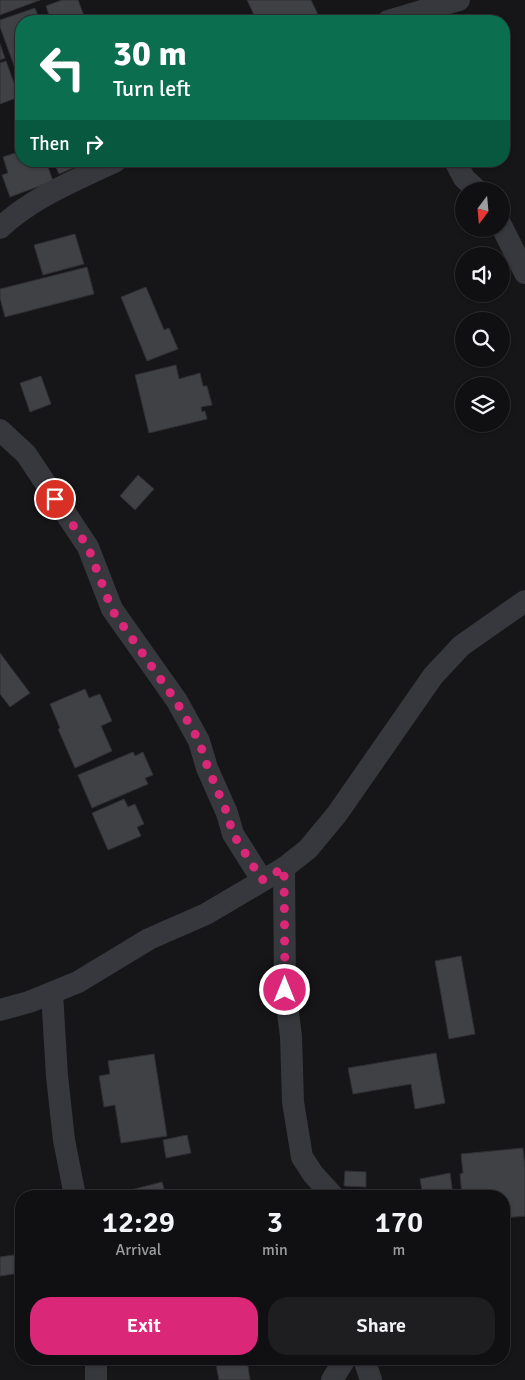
<!DOCTYPE html>
<style>
body{margin:0;font-family:Signika,sans-serif;background:#1e1e20;color:#f1f3f6;height:100vh;display:flex;flex-direction:column;font-size:19px;white-space:nowrap}
*{box-sizing:border-box;margin:0}
p{font-size:16px;color:#9c9d9f}
.icon{flex:none;width:28px;height:28px;fill:none;stroke:currentColor;stroke-width:2;stroke-linecap:round;stroke-linejoin:round}
.map{position:relative;flex:1;overflow:hidden}
.drawer{position:absolute;left:15px;top:1190px;width:495px;height:175px;display:flex;flex-direction:column;background:#101012;border-radius:20px;box-shadow:0 1px 4px #0004,0 0 0 1px #303032}
.drawer>*{flex:none}
.hud{position:absolute;left:15px;top:15px;width:495px;height:152px;border-radius:20px;box-shadow:0 1px 4px #0004,0 0 0 1px #303032;background:#0b6e4f;color:#fff;overflow:hidden}
.needle{width:32px;rotate:196deg}
.fabs{position:absolute;left:455px;top:182px;display:grid;gap:10px}
.fabs a{display:grid;place-items:center;width:55px;height:55px;border-radius:50%;background:#101012;box-shadow:0 1px 4px #0004,0 0 0 1px #303032;font-size:25px}
.pin{position:absolute;display:grid;place-items:center;width:42px;height:42px;color:#fff;margin:-21px;border:2px solid #fff;border-radius:50%;box-shadow:0 1px 5px #0007}
.me{position:absolute;width:55px;margin:-28px;rotate:0deg;stroke-linejoin:round;filter:drop-shadow(0 0 4px #0008)}
.turn{display:flex;align-items:center;gap:18px;height:105px;padding:0 15px;font-size:22px}
.turn .icon{width:65px;height:65px;stroke-width:2.5}
.turn b{display:block;font-size:35px;line-height:42px}
.then{display:flex;align-items:center;height:48px;padding:0 15px;background:#0003;gap:10px;font-size:19px}
.eta{display:flex;justify-content:space-evenly;align-items:center;height:85px;text-align:center}
.eta b{font-size:30px;font-weight:600;line-height:35px}
.action{display:flex;gap:10px;margin-top:auto;padding:10px 15px}
.action a{flex:1;height:58px;border-radius:20px;background:#db2777;color:#fff;font-size:20px;font-weight:600;line-height:58px;text-align:center}
.action a+a{background:#1e1e20;color:#f1f3f6}
.map>svg:first-child{display:block}
</style>
<div class="map">
<svg width="525" height="1380" viewBox="0 0 525 1380">
<rect width="100%" height="100%" fill="#161618"/>
<!-- building -->
<g fill="#404145" stroke="#303034">
<polygon points="0,0 40,0 0,15"/>
<polygon points="62,0 78,0 86,21 51,21 46,6"/>
<polygon points="247,0 311,0 321,21 257,21"/>
<polygon points="35,8 40,21 21,21 20,82 0,27 0,20"/>
<polygon points="0,44 5,58 0,60"/>
<polygon points="6,61 19,97 0,104 0,63"/>
<polygon points="21,151 21,161 46,161 53,181 10,197 2,175 8,173 3,157"/>
<polygon points="53,161 89,161 59,174"/>
<polygon points="75,234 84,264 43,275 34,245"/>
<polygon points="87,267 94,294 5,317 0,298 0,289"/>
<polygon points="146,287 164,330 169,328 178,349 147,361 121,297"/>
<polygon points="176,365 179,379 200,373 203,386 207,386 212,405 201,407 202,412 205,411 207,419 149,433 135,375"/>
<polygon points="41,376 51,404 30,412 20,383"/>
<polygon points="138,475 154,489 135,510 120,496"/>
<polygon points="0,653 30,693 10,707 0,694"/>
<polygon points="85,689 89,698 100,694 112,721 101,726 112,751 75,768 58,729 60,728 50,704"/>
<polygon points="133,752 135,756 143,752 153,775 145,778 148,784 92,808 78,775"/>
<polygon points="124,799 128,807 135,804 144,824 137,827 141,836 108,850 92,813"/>
<polygon points="461,956 475,1034 449,1039 435,961"/>
<polygon points="436,1053 445,1103 415,1109 411,1084 353,1094 348,1068"/>
<polygon points="154,1054 167,1136 121,1143 115,1105 104,1107 99,1076 110,1074 108,1061"/>
<polygon points="187,1135 191,1153 166,1158 163,1140"/>
<polygon points="523,1148 525,1168 525,1216 504,1218 504,1196 462,1196 460,1174 463,1173 461,1154"/>
<polygon points="345,1171 366,1172 366,1187 344,1186"/>
<polygon points="450,1173 453,1195 423,1196 420,1179"/>
<polygon points="162,1182 166,1196 120,1196 119,1193"/>
<polygon points="21,1254 21,1273 0,1276 0,1257"/>
<polygon points="215,1359 247,1359 250,1380 219,1380"/>
</g>
<g fill="none" stroke-linecap="round" stroke-linejoin="round">
<!-- minor -->
<g stroke="#37383d" stroke-width="22">
<polyline points="388,21 459,0"/>
<polyline points="455,161 464,178 478,191"/>
<polyline points="501,225 525,273"/>
<path d="M0,228C33,197 76,180 116,161"/>
<polyline points="0,430 26,454 88,547 112,609 177,701 199,741 207,768 227,813 233,834 262,880"/>
<polyline points="284,868 285,990 291,1036 293,1102 302,1157 313,1174 333,1196"/>
<polyline points="52,993 57,1076 64,1140 75,1196"/>
<polyline points="0,1010 29,1002 78,982 149,939 206,914 284,868 308,849 337,814 433,676 461,646 525,601"/>
<polyline points="364,1359 371,1380"/>
<polyline points="96,1380 96,1359"/>
<polyline points="332,1380 345,1359"/>
</g>
</g>
<g fill="none" stroke-linecap="round" stroke-linejoin="round">
<!-- route -->
<polyline stroke="#db2777" stroke-width="9" stroke-dasharray="0 16.2" points="55,499 88,547 112,610 176,701 199,741 208,768 227,813 233,834 262,880 284,868 285,990"/>
</g>
</svg>
<div class="fabs">
<a><svg class="needle" viewBox="-14 -14 28 28"><path d="M0-13l5 13h-10z" fill="#e53935"/><path d="M0 13l5-13h-10z" fill="#9c9d9f"/></svg></a>
<a><svg class="icon" aria-label="sound" viewBox="0 0 24 24"><path d="M4 9h4l5-4v14l-5-4H4zM17 9q2 3 0 6"/></svg></a>
<a><svg class="icon" aria-label="search" viewBox="0 0 24 24"><circle cx="10" cy="10" r="6"/><path d="M15 15l6 6"/></svg></a>
<a><svg class="icon" aria-label="layers" viewBox="0 0 24 24"><path d="M12 4l9 5-9 5-9-5zM3 14l9 5 9-5"/></svg></a>
</div>
<div class="pin" style="left:55px;top:499px;background:#d93025"><svg class="icon" aria-label="arrive" viewBox="0 0 24 24"><path d="M6 21V4h12l-3 4 3 4H6"/></svg></div>
<svg class="me" style="left:285px;top:990px" viewBox="-20 -20 40 40"><circle r="17" fill="#db2777" stroke="#fff" stroke-width="3"/><path d="M0-11L8 9 0 5-8 9z" fill="#fff"/></svg>
<div class="hud">
<div class="turn"><svg class="icon" aria-label="left" viewBox="0 0 24 24"><path d="M17 20v-9H6M10 6l-5 5 5 5"/></svg><div><b>30 m</b>Turn left</div></div>
<div class="then">Then<svg class="icon" aria-label="right" viewBox="0 0 24 24"><path d="M7 20v-9h11M14 6l5 5-5 5"/></svg></div>
</div>
<section class="drawer">
<div class="eta">
<div><b>12:29</b><p>Arrival</p></div>
<div><b>3</b><p>min</p></div>
<div><b>170</b><p>m</p></div>
</div>
<div class="action"><a>Exit</a><a>Share</a></div>
</section>
</div>
